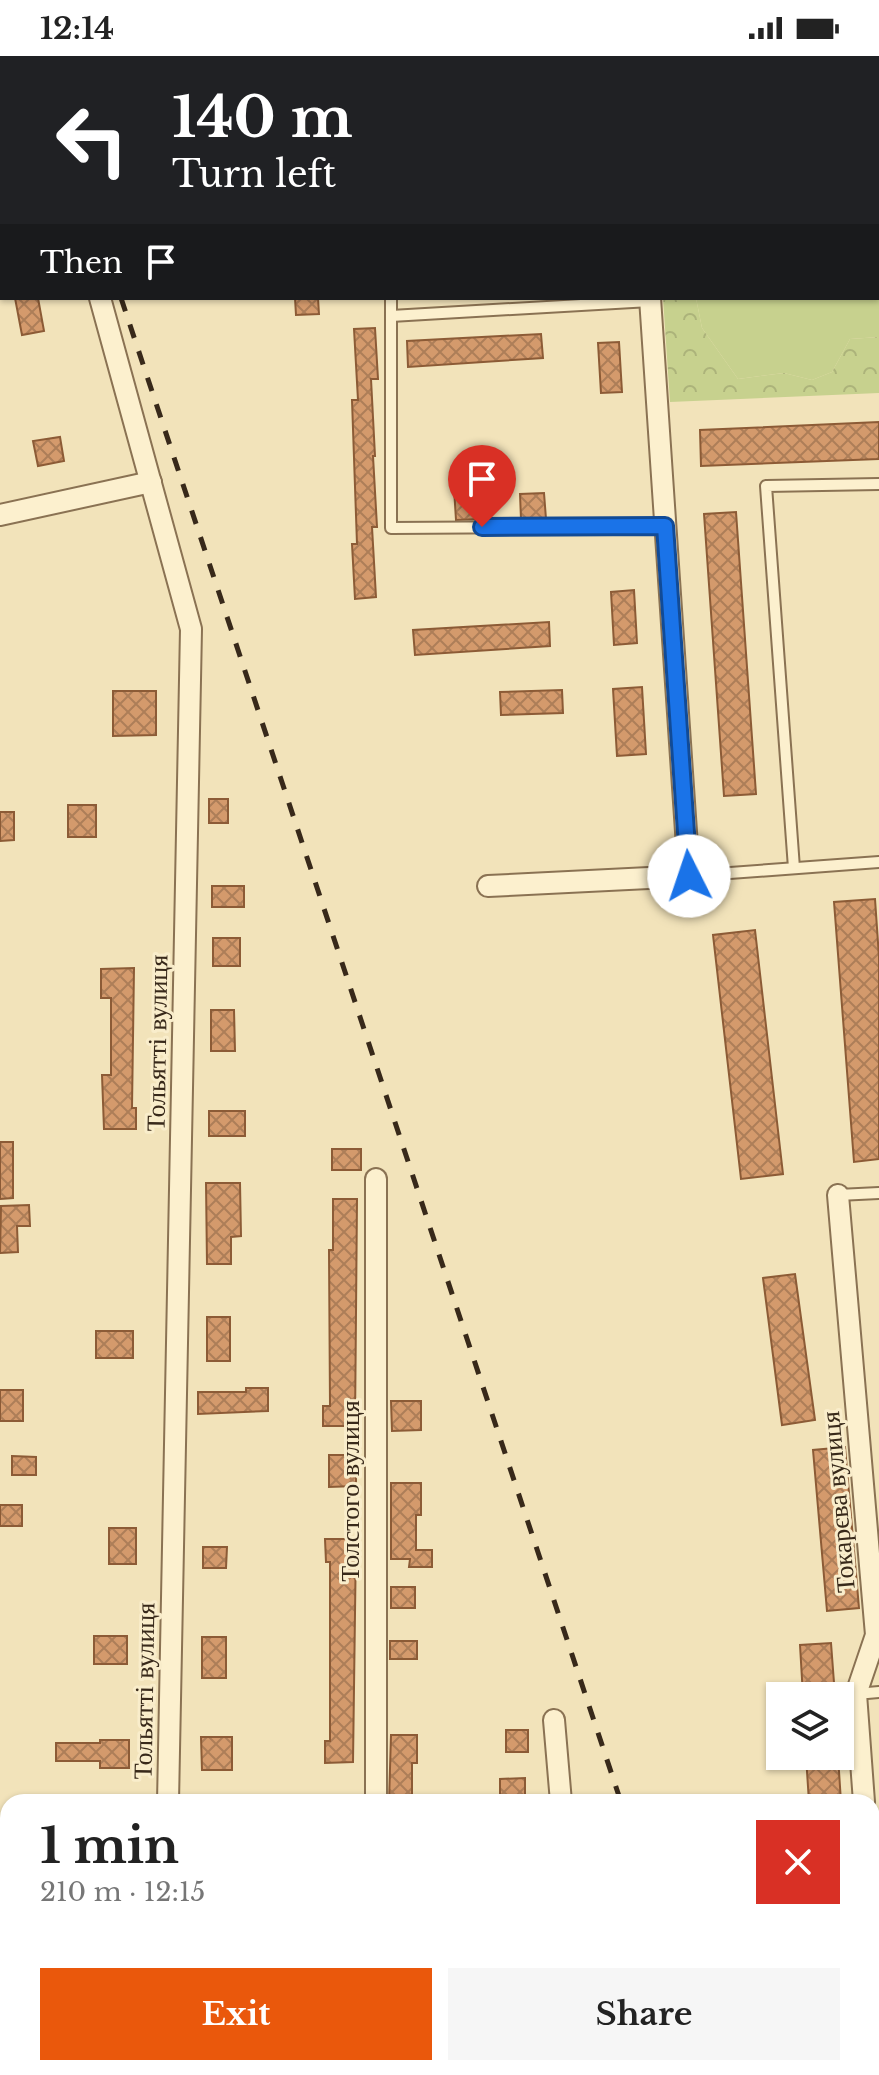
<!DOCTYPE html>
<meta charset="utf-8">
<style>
body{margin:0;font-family:"Libre Baskerville",serif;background:#f6f6f6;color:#222;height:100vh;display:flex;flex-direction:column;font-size:30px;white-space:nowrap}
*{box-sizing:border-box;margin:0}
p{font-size:26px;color:#767676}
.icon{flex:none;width:44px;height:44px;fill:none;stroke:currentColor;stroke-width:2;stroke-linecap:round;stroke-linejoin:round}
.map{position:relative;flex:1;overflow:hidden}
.drawer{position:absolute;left:0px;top:1738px;width:880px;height:282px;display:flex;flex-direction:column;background:#fff;border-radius:24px 24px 0 0;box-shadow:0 2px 6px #0004}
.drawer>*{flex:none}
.banner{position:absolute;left:0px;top:0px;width:880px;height:244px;box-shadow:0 2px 6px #0004;background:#202124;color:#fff;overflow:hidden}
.fabs{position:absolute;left:766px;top:1626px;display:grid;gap:16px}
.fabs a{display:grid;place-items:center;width:88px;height:88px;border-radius:0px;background:#fff;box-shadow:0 2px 6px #0004;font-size:40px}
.pin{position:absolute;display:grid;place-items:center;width:68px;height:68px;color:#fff;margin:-82px -34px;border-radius:50% 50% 50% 0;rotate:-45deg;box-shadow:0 0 8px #0007}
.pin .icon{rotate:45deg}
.me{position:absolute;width:88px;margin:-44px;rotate:356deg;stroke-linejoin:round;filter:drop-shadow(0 0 6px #0008)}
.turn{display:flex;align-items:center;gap:28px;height:168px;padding:0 40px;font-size:36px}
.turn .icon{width:104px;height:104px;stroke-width:2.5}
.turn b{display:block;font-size:56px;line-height:68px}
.then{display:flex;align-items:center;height:76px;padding:0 40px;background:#0003;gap:16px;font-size:30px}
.round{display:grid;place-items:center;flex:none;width:84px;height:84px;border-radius:0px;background:#f6f6f6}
.summary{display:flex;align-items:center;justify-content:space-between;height:136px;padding:0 40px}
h1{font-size:48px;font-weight:700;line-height:60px}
.action{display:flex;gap:16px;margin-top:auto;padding:16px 40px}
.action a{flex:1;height:92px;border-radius:0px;background:#ea580c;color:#fff;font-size:32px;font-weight:700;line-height:92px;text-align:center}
.action a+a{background:#f6f6f6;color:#222}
.status{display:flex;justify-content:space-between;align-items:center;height:56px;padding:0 40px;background:#fff;direction:ltr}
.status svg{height:22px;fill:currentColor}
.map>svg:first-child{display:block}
</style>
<div class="status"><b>12:14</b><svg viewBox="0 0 49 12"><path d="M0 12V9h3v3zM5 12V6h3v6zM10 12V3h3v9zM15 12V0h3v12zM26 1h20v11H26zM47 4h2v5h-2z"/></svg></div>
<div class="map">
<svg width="879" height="2019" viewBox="0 0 879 2019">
<defs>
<pattern id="forest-crowns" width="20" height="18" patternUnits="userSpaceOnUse" patternTransform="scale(2)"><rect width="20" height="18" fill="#c7d18e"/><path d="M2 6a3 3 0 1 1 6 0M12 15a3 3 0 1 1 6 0" fill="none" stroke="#acb37a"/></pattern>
<pattern id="building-cross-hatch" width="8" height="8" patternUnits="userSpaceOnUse" patternTransform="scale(2)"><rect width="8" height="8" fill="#d49a6c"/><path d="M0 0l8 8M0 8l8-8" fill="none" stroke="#ad7e58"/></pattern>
</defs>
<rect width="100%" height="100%" fill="#f2e3ba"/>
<!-- green -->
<polygon fill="#c7d18e" points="842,0 879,0 879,281 850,283 832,316 812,324 784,317 738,323 702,272 696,242 878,242 878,2 841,2"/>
<!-- forest -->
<polygon fill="url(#forest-crowns)" points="663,242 696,242 702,272 738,323 784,317 812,324 832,316 850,283 879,281 879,337 670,346"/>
<!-- building -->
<g fill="url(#building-cross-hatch)" stroke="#8c5b36" stroke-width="2">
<polygon points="15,242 38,242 44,275 22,279"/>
<polygon points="295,242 318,242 319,258 296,259"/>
<polygon points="375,272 378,323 371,323 375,400 373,400 377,471 372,471 376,541 355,543 352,488 357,488 352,344 358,344 354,273"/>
<polygon points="541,278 543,302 408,311 407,285"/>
<polygon points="619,286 622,336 601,337 598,287"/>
<polygon points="879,366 879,403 701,410 700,374"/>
<polygon points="60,381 64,405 38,410 33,385"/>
<polygon points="479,430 481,463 456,464 454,432"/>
<polygon points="544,437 546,463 521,463 520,438"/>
<polygon points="736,456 756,738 724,740 704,458"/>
<polygon points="634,534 637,587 614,589 611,536"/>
<polygon points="549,566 550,590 415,599 413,574"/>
<polygon points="642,631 646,698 617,700 613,633"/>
<polygon points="562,634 563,657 501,659 500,636"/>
<polygon points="113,635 156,635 156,679 113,680"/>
<rect x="209" y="743" width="19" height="24"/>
<rect x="68" y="749" width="28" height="32"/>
<polygon points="0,756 14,756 14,784 0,785"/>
<rect x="212" y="830" width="32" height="21"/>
<polygon points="875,843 879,901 879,1103 854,1106 834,846"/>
<polygon points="755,874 783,1118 741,1123 713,879"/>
<rect x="213" y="882" width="27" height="28"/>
<polygon points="134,912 132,1052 136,1052 136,1073 104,1073 102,1019 111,1019 111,942 101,942 101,913"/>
<polygon points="211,954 234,954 235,995 211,995"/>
<rect x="209" y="1055" width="36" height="25"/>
<polygon points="0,1086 13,1086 13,1142 0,1143"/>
<rect x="332" y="1093" width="29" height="21"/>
<polygon points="206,1127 240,1127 241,1180 231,1181 231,1208 207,1208"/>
<polygon points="333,1143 357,1143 355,1370 323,1370 323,1350 330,1350 329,1194 333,1194"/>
<polygon points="29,1149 30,1170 17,1170 18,1196 0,1197 1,1150"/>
<polygon points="795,1218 815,1364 782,1369 763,1222"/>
<rect x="207" y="1261" width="23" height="44"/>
<rect x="96" y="1275" width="37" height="27"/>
<polygon points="246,1332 268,1332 268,1355 198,1358 198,1336 246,1336"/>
<rect x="0" y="1334" width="23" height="31"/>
<polygon points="391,1345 421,1345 421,1374 392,1375"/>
<polygon points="845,1391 859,1552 827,1555 813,1394"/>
<polygon points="329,1399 356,1399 356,1430 329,1431"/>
<polygon points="12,1400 36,1401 36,1419 12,1419"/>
<polygon points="391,1427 421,1427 421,1459 416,1459 416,1494 432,1494 432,1511 409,1511 410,1503 391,1503"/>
<rect x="0" y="1449" width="22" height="21"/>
<rect x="109" y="1472" width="27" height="36"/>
<polygon points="325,1483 356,1483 353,1706 325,1707 325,1685 330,1685 330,1506 326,1506"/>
<polygon points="203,1491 227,1491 226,1512 203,1512"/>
<rect x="391" y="1531" width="24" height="21"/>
<rect x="94" y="1580" width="33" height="28"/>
<rect x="202" y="1581" width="24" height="41"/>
<rect x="390" y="1585" width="27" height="18"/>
<polygon points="831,1587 835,1640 803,1640 800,1589"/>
<rect x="506" y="1674" width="22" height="22"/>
<polygon points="391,1679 417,1679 417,1707 412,1707 412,1746 389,1746"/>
<polygon points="201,1681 232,1681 232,1714 202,1714"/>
<polygon points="100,1684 129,1684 129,1712 100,1712 100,1705 56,1705 56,1687 100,1687"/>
<polygon points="806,1700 838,1700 841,1746 809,1746"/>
<polygon points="525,1722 525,1746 500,1746 500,1723"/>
</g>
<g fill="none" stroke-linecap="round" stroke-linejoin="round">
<!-- service casing -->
<g stroke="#8a7253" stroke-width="14">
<g id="service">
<polyline points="391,242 391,472 665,470"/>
<polyline points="391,260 650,245"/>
<polyline points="794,812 766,430 879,428"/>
<polyline points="689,820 879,806"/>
<polyline points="838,1139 879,1137"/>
<polyline points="856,1638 879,1636"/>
</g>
</g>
<!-- minor casing -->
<g stroke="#8a7253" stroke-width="24">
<g id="minor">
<polyline points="36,0 36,2"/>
<polyline points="208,0 208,2"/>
<polyline points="453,0 453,2"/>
<polyline points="632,0 632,2"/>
<polyline points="100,242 191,573 168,1746"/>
<polyline points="0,459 151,426"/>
<polyline points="488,830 689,820 650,242"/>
<polyline points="838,1139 876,1579 856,1638 864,1746"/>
<polyline points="554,1664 561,1746"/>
<polyline points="376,1746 376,1123"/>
<polyline points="872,1867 879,1967"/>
<polyline points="0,1957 8,1958"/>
<polyline points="377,2012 377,2019"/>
<polyline points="165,2019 165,2012"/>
<polyline points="559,2019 560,2012"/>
</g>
</g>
<!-- service -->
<use href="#service" stroke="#fcf0ce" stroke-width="10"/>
<!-- minor -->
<use href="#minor" stroke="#fcf0ce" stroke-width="20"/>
<!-- rail -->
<g stroke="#38291a" stroke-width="5" stroke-dasharray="14 14" stroke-linecap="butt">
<polyline points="63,0 63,2"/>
<polyline points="121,242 621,1746"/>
<polyline points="710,2012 712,2019"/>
</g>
</g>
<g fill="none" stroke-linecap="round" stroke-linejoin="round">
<!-- route casing -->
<g stroke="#114b97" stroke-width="20">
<polyline id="route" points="482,471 665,470 689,820"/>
</g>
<!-- route -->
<use href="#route" stroke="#1a73e8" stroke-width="14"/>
</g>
<g text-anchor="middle" stroke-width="6" stroke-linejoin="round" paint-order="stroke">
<!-- street labels -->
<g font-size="26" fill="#38291a" stroke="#f9edcb">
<text transform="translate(157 987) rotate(-89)" y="9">Тольятті вулиця</text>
<text transform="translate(350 1435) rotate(-90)" y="9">Толстого вулиця</text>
<text transform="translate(838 1446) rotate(-95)" y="9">Токарєва вулиця</text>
<text transform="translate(144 1635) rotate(-89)" y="9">Тольятті вулиця</text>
</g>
</g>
</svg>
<div class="fabs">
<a><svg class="icon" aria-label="layers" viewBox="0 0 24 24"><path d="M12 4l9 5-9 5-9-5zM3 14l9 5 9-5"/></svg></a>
</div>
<div class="pin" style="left:482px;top:471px;background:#d93025"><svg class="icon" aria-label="arrive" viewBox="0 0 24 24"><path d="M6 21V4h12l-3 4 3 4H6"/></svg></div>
<svg class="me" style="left:689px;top:820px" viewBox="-20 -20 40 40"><circle r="19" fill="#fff"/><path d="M0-13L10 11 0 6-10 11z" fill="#1a73e8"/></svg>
<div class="banner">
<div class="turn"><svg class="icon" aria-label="left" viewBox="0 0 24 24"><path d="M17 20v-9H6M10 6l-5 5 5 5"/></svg><div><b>140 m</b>Turn left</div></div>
<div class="then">Then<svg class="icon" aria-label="arrive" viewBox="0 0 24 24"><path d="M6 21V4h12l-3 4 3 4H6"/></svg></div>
</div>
<section class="drawer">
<div class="summary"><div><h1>1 min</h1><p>210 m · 12:15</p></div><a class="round" style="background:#d93025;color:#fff"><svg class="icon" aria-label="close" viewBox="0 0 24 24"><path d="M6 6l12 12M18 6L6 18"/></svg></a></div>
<div class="action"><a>Exit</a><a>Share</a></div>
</section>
</div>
